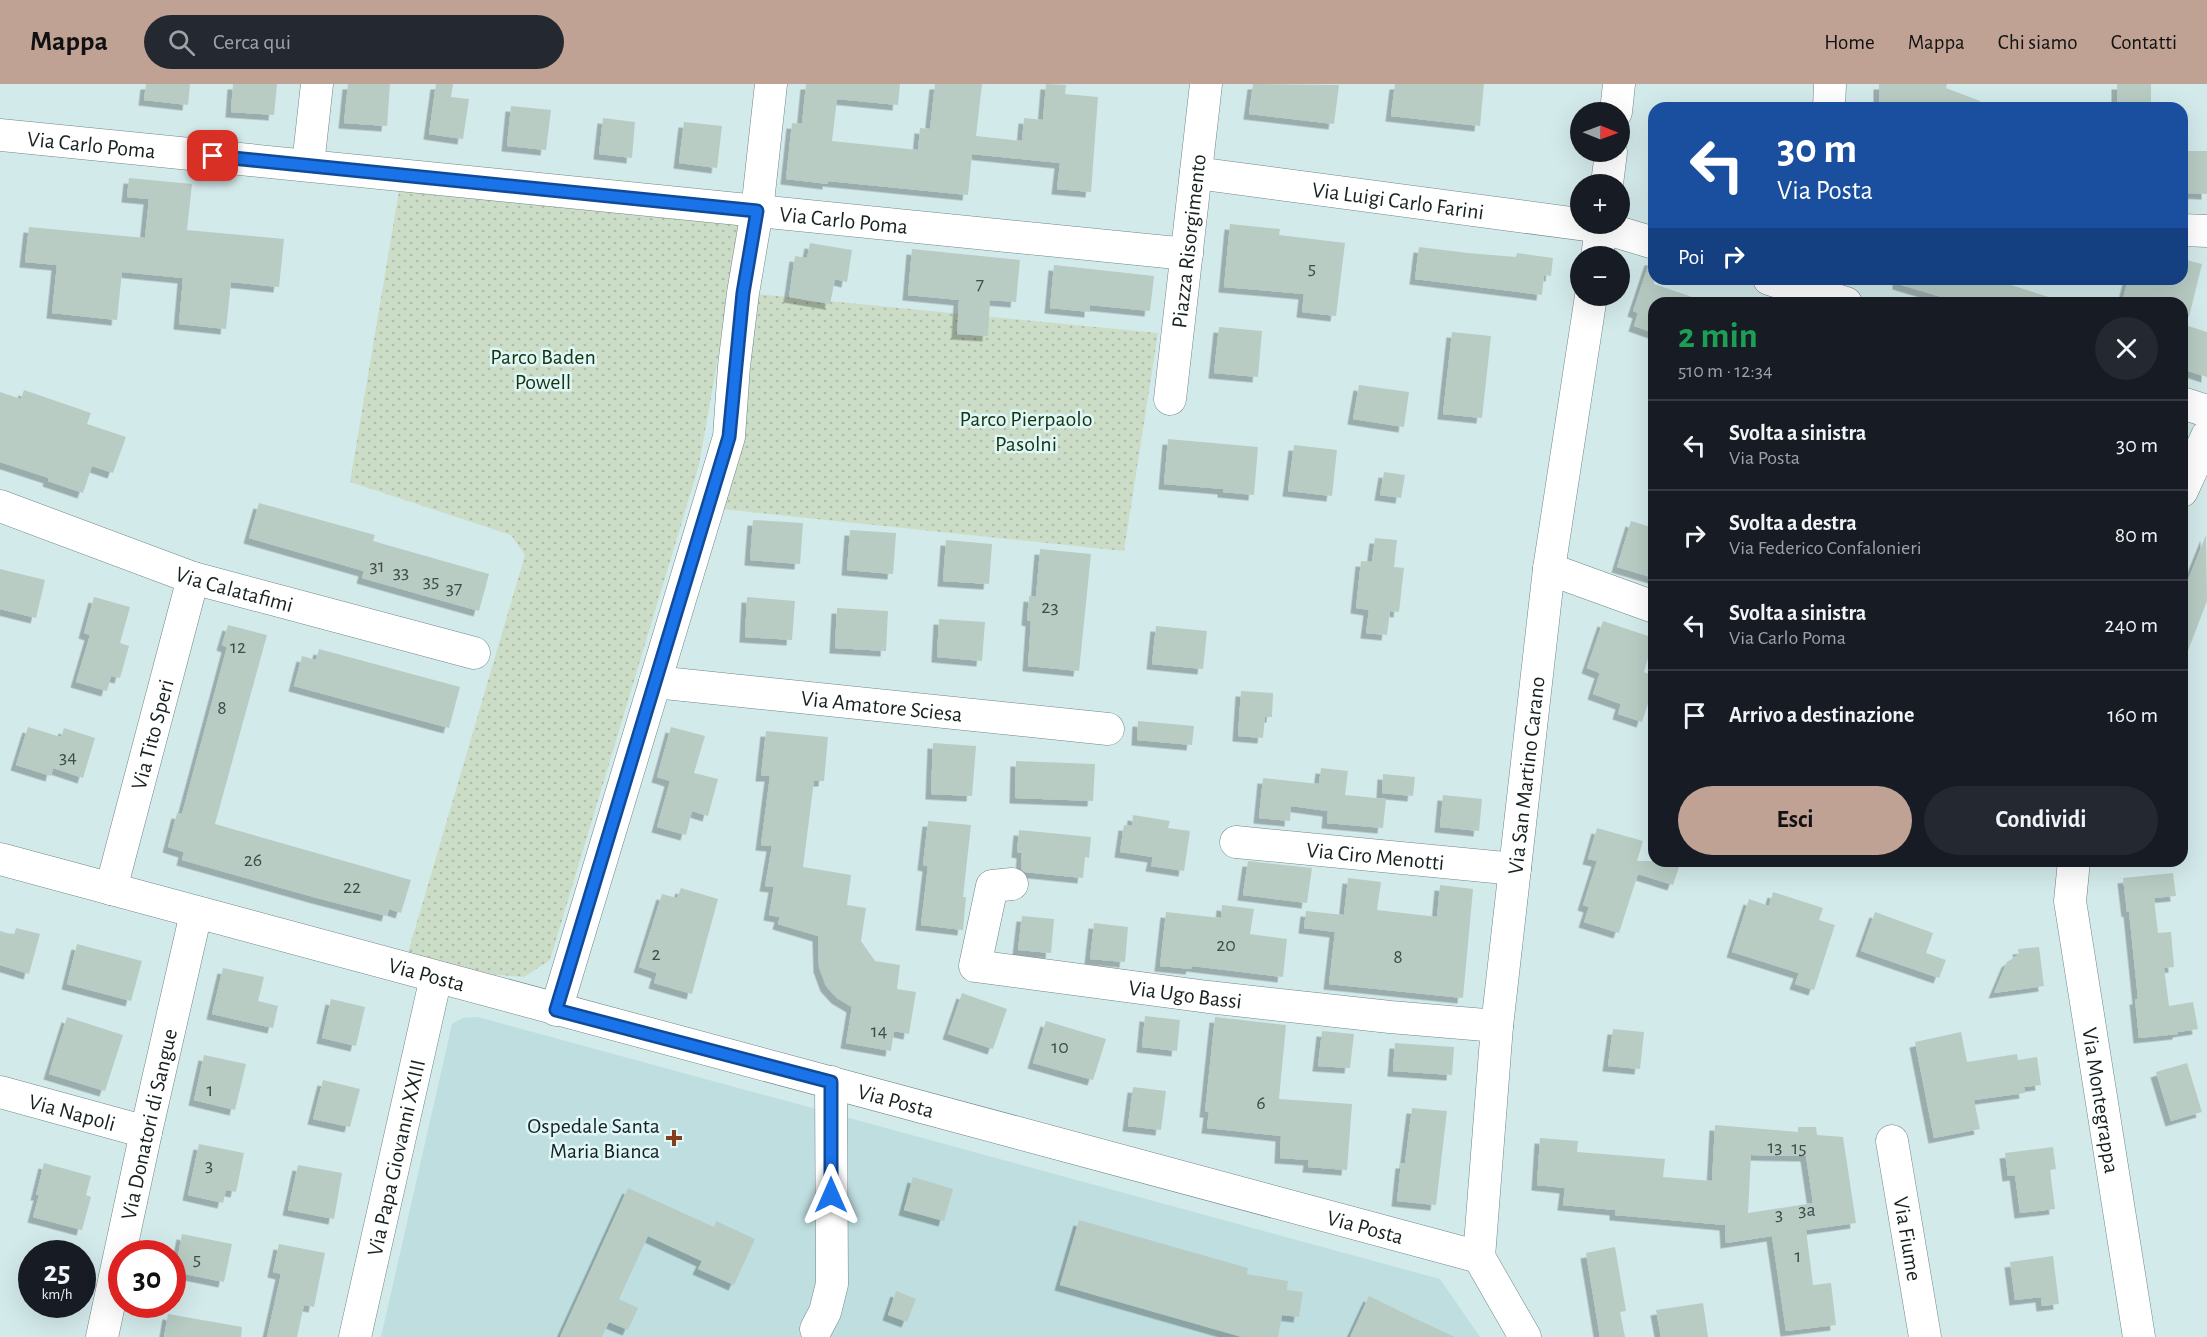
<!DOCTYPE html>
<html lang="it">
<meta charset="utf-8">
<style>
body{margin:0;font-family:"Alegreya Sans",sans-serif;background:#242831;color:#f1f3f6;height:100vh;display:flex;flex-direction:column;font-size:22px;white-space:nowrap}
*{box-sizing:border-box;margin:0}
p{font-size:20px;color:#9ea1a6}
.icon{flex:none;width:33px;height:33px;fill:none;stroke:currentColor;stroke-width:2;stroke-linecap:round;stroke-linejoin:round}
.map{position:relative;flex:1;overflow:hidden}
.drawer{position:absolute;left:1648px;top:213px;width:540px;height:570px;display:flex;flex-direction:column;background:#171b24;border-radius:18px;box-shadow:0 6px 24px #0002}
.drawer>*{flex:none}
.guide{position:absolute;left:1648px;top:18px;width:540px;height:183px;border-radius:18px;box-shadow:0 6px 24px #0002;background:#1a4fa0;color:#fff;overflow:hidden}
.needle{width:39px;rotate:91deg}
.tools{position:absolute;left:1570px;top:18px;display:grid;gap:12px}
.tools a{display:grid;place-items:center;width:60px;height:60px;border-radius:50%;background:#171b24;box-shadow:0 6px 24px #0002;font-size:30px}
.speed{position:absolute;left:18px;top:1156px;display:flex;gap:12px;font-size:30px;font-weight:700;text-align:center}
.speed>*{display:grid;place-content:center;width:78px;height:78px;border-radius:50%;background:#171b24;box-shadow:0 6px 24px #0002;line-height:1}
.speed small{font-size:15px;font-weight:400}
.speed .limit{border:9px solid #d22;background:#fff;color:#111}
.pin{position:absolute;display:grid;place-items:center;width:51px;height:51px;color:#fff;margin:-26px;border-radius:12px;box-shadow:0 3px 9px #0006}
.me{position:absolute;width:66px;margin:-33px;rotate:0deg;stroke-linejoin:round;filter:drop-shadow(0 0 4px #0008)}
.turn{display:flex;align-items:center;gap:21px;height:126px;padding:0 30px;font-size:27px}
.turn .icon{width:78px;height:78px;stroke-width:2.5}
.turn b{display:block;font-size:42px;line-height:51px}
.then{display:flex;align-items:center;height:57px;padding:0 30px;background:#0003;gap:12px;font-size:22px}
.round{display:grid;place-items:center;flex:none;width:63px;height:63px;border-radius:32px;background:#242831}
.summary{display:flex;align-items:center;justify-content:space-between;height:102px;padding:0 30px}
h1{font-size:36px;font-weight:700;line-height:45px;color:#1e9e55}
.button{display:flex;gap:12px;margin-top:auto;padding:12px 30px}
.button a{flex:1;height:69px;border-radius:36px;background:#c0a294;color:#111;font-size:24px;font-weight:700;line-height:69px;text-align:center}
.button a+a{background:#242831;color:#f1f3f6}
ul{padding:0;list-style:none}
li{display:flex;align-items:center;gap:18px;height:90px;padding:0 30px;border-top:2px solid #363941}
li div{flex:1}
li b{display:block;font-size:22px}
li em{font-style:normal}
header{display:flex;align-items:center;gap:36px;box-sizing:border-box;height:84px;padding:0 30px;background:#c0a294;color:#111}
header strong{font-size:28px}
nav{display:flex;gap:33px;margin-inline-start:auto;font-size:21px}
.search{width:420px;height:54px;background:#242831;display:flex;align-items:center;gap:15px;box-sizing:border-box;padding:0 21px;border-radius:33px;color:#9ea1a6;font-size:22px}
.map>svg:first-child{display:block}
</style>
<header>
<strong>Mappa</strong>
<div class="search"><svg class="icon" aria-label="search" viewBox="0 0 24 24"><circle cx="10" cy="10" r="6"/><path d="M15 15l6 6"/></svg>Cerca qui</div>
<nav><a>Home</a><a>Mappa</a><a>Chi siamo</a><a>Contatti</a></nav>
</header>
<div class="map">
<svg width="2207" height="1253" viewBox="0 0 2207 1253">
<defs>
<pattern id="park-dots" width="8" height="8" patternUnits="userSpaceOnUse" patternTransform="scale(1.5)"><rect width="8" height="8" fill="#ccddc7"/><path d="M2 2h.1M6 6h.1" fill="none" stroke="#aebdab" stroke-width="1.8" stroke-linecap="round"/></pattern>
<filter id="shadow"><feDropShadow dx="-5.5" dy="5.5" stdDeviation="0" flood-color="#0004"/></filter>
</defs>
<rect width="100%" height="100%" fill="#d3eaeb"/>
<!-- built -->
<polygon fill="#bfdee0" points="478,933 1440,1195 1480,1253 381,1253 452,940 463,934"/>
<!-- park -->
<g fill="url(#park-dots)">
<polygon points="400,101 742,137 699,381 550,876 524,893 463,888 407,872 525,471 511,451 350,398"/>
<polygon points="757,210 1158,249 1124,467 722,425"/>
</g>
<!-- building -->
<g fill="#b8ccc4" fill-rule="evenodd" filter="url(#shadow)">
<polygon points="146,0 190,0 188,21 144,16"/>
<polygon points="233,0 277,0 274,31 231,28"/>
<polygon points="348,0 390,0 387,42 344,39"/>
<polygon points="436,0 453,0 451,13 469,15 463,55 429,50"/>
<polygon points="806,0 900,0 898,21 837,15 832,57 918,66 920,44 930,45 935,0 982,0 976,52 1022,57 1024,34 1043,36 1046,0 1066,1 1065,10 1098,13 1091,108 1057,105 1060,79 972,70 968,111 828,97 828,100 786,95 792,39 802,40"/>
<polygon points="1253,0 1339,1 1334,40 1249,30"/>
<polygon points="1395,0 1484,0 1480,42 1391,32"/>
<polygon points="1879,0 1947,0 1946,4 1980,17 1980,20 1879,18"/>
<rect x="2117" y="0" width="34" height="19"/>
<polygon points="511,22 551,26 546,66 507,62"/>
<polygon points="603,34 635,38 632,74 599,70"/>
<polygon points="684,38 722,42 717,84 679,79"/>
<polygon points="2187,67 2207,67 2207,110 2186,109"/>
<polygon points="129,94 192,100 187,146 284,155 279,203 231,198 226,245 179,240 183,194 122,188 117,236 52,229 57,181 25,178 29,143 145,154 149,115 127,113"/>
<polygon points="1230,140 1280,145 1279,151 1345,159 1336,232 1302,228 1304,210 1224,203"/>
<polygon points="810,159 852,166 847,198 835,195 830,220 789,213 795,172 807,174"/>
<polygon points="1419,163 1468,169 1516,173 1517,169 1553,174 1551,192 1544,191 1542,211 1415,195"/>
<polygon points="912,165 1020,176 1016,218 990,216 988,252 957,250 959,216 908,211"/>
<polygon points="2182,175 2202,180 2189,233 2182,232 2182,219 2122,219 2128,195 2182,195"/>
<polygon points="1650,176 1654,176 1654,200 1701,216 1701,219 1654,219 1654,249 1634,242 1638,229 1633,227"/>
<polygon points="1054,181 1154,192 1150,227 1090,221 1090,228 1050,224"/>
<polygon points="1898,195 1992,195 2055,215 2055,219 1962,219 1898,200"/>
<polygon points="2182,240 2207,248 2207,293 2182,285"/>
<polygon points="1219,243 1262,247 1258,293 1214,289"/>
<polygon points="1452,248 1491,252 1482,334 1443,330"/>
<polygon points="1359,301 1409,308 1404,343 1353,335"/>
<polygon points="24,306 91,329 87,340 126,353 113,389 92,382 83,409 48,397 49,394 0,378 0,308 21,315"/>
<polygon points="1168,355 1258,363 1254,411 1223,408 1223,405 1164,400"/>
<polygon points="1294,361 1337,366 1332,412 1288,407"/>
<polygon points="1384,388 1405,391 1401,414 1380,411"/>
<polygon points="259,419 375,451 373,457 489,490 479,527 362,494 364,487 249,454"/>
<polygon points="753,436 803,439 800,480 750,476"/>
<polygon points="1631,437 1654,444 1654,494 1617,483"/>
<polygon points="850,446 896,449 893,490 847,486"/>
<polygon points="2206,451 2207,517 2184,577 2182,577 2182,511"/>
<polygon points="1375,454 1397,456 1394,483 1404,484 1399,528 1390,527 1387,551 1366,549 1369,526 1356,524 1361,477 1372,478"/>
<polygon points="946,456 992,460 989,500 943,497"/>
<polygon points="1040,465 1091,470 1079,587 1028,582 1031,537 1027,536 1029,512 1036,513"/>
<polygon points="0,485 45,496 36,534 0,525"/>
<polygon points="94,513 130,523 120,559 129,562 120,594 111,592 107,607 76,598 90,551 84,549"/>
<polygon points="747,513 795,517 792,556 745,553"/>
<polygon points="837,524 888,527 886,567 835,564"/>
<polygon points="939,535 985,538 982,577 937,573"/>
<polygon points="1603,537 1654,554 1644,588 1654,592 1654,601 1642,638 1618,630 1621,620 1593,610 1600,589 1587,584"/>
<polygon points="228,541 267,551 215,740 411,796 401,829 389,825 387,832 317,814 182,776 184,768 168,763 177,729 182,730 227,563 222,561"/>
<polygon points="1156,542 1207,547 1203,585 1152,580"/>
<polygon points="319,565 460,603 449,644 294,602 302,572 316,576"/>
<polygon points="1241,607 1273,609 1272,633 1265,633 1263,654 1238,652"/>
<polygon points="1138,637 1194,642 1192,661 1137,656"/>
<polygon points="28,643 61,653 64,644 95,654 83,694 53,684 51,692 16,681"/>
<polygon points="671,643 705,652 694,689 718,695 708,732 692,727 686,751 657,743 670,697 657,693"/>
<polygon points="766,647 828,653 824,697 814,697 803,783 851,791 847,821 866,824 861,857 875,877 900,881 897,905 916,908 909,950 894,947 891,967 846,959 852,923 837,914 826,902 819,883 818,852 778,840 780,833 769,831 774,803 765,802 772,762 761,761 770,692 761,692"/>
<polygon points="933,659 976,662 972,712 931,710"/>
<polygon points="1016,677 1095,680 1093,717 1015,714"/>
<polygon points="1321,684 1348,687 1345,711 1386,715 1383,744 1327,739 1328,727 1291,722 1290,737 1259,734 1263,694 1319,700"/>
<polygon points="1383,690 1415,693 1413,712 1382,709"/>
<polygon points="1443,711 1482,715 1479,747 1440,743"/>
<polygon points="1133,731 1170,737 1168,744 1190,747 1184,787 1151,782 1153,773 1120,768 1124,741 1132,742"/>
<polygon points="928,737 971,741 963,813 966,813 963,846 921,841 928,782 923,781"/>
<polygon points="1597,744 1643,757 1637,777 1681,777 1673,801 1638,790 1619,849 1584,838 1589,823 1583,821 1597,777 1588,775"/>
<polygon points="1019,746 1091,753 1089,774 1085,773 1083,794 1025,788 1021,785 1022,769 1017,768"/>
<polygon points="1248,777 1312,784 1307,819 1243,811"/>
<polygon points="2173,789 2176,812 2154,814 2158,849 2171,848 2174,883 2164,884 2169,922 2193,918 2198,945 2178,948 2178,950 2139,954 2135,915 2138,915 2129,827 2127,828 2123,794"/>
<polygon points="1348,794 1381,798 1377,826 1437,833 1440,801 1473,805 1463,914 1329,900 1335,848 1304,844 1306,827 1344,831"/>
<polygon points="681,804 718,815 692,910 654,899 657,889 639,883 662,810 677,814"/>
<polygon points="1773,808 1823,824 1819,836 1835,841 1814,906 1795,900 1799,889 1732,868 1749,815 1769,822"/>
<polygon points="1222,821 1254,825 1250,850 1287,855 1283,893 1192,882 1191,885 1160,882 1166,828 1221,834"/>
<polygon points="1875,828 1933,849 1926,869 1946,876 1939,894 1861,867"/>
<polygon points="1022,832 1054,835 1051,869 1018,866"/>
<polygon points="1094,839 1128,843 1125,878 1090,875"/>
<polygon points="16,844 40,850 29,890 0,881 0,847 14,851"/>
<polygon points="77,860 142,877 131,917 67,900"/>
<polygon points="2039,863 2044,902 1994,909 2007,878 2019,870 2018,865"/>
<polygon points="223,884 264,893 258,917 278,922 273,944 212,930"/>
<polygon points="962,909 1007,925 993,965 948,950"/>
<polygon points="331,915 365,923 356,962 322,954"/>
<polygon points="1145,932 1180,936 1177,967 1142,963"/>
<polygon points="67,933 123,951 105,1007 49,990"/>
<polygon points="1215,933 1286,941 1279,1015 1352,1020 1347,1086 1308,1083 1309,1076 1280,1074 1281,1052 1207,1044 1209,1028 1205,1028"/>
<polygon points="1046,937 1106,955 1093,996 1033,979"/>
<polygon points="1613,945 1644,948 1640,985 1608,982"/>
<polygon points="1322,947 1354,950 1350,984 1318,982"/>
<polygon points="1961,948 1967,978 2017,970 2018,976 2037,973 2041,1001 2024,1003 2025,1009 1974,1016 1980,1045 1934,1054 1915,958"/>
<polygon points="1395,959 1454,963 1452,991 1393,987"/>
<polygon points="204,971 246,980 235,1026 194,1016"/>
<polygon points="2187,979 2202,1028 2171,1037 2156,988"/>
<polygon points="323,996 360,1005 350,1043 313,1035"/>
<polygon points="1133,1003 1166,1007 1161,1046 1128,1042"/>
<polygon points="1412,1024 1447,1027 1436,1121 1397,1117 1401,1079 1405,1079"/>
<path d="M1715,1041L1798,1048V1043H1816L1817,1051L1843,1053L1856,1139L1806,1146L1813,1201L1831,1199L1836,1241L1786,1247L1772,1152L1726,1159L1725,1141L1615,1131V1126L1563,1121L1565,1104L1537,1101L1540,1054L1578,1057L1577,1068L1665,1075L1663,1093L1712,1097ZM1751,1071L1806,1072L1813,1119L1748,1129Z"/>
<polygon points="199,1060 244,1069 236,1108 226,1106 223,1119 188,1111"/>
<polygon points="2053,1063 2056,1085 2050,1086 2055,1125 2020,1129 2015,1091 2008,1092 2005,1069"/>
<polygon points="44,1079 91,1092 86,1111 91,1113 82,1146 33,1133 39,1111 36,1111"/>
<polygon points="298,1081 342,1089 334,1135 288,1126"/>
<polygon points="913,1093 953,1105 944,1137 904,1126"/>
<polygon points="628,1104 714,1143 716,1137 755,1155 734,1201 698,1185 702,1177 648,1152 619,1215 638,1224 628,1246 609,1238 602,1253 560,1253"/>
<polygon points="1079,1136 1248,1184 1247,1190 1288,1197 1287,1206 1303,1208 1299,1233 1282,1231 1278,1253 1242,1253 1060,1201"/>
<polygon points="182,1150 232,1160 224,1198 175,1188"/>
<polygon points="279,1160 325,1169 314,1223 304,1221 297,1253 267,1253 281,1190 273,1188"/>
<polygon points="1615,1163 1626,1227 1620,1228 1625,1253 1600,1253 1586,1169"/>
<polygon points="2053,1172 2059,1220 2042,1222 2041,1213 2015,1216 2010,1178"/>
<polygon points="896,1207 916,1215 907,1238 888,1231"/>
<polygon points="1369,1212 1414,1234 1455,1253 1350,1253"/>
<polygon points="1703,1219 1708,1253 1661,1253 1656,1226"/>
<polygon points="168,1230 242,1243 241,1253 164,1253"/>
</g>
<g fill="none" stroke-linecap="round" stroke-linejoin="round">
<!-- minor casing -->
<g stroke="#718587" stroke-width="33">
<g id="minor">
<polyline points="1829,24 1830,0"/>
<polyline points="1616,28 1619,0"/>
<path id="s1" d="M0,51L1187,170"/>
<polyline points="308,81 317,0"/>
<path id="s2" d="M1196,89L1601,143L1654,159"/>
<polyline points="1607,100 1611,68"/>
<polyline points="2182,146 2207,147"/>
<polyline points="1597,172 1602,140"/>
<polyline points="1769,195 1846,219"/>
<path id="s3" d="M1170,315L1206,0"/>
<polyline points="2182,319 2207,327"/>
<polyline points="2182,407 2207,352"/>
<path id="s4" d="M0,422L193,494L474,569"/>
<polyline points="1549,485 1654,523"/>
<path id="s5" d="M655,598L1108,645"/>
<path id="s6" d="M1236,758L1515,785"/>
<path id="s7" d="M0,775L1479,1173"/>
<path id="s8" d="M2074,777L2070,817L2139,1253"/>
<path id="s9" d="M1012,800L992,802L975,882L1208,913L1390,933L1497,942"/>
<path id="s10" d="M111,805L193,494"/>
<polyline points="556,926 729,353 734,282 743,209 757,127 771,0"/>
<path id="s11" d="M0,1008L146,1048"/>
<path id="s12" d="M1892,1057L1925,1253"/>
<path id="s13" d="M1479,1173L1497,942L1549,485L1591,212"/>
<polyline points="1479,1173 1525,1253"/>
<polyline points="816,1245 825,1228 832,1200 831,998"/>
<path id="s14" d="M102,1253L146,1048L196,829"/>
<path id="s15" d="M355,1253L436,893"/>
</g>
</g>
<!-- minor -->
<use href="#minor" stroke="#fff" stroke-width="32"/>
</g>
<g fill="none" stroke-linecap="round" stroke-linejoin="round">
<!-- route casing -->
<g stroke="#114b97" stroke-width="15">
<polyline id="route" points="213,72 757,127 743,209 729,353 556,926 831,998 831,1111"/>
</g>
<!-- route -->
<use href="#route" stroke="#1a73e8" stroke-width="10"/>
</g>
<!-- markers -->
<path fill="#853e1c" stroke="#e0f7f9" stroke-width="2" d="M671 1045h6v6h6v6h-6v6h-6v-6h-6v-6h6z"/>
<g text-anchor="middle" stroke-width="5" stroke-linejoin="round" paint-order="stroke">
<!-- number labels -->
<g font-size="20" fill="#404c4a">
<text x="1312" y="190">5</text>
<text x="980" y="206">7</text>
<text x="377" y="488">31</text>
<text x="401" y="494">33</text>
<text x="431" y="503">35</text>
<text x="454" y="510">37</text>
<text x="1050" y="529">23</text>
<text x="238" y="569">12</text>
<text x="222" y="630">8</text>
<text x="68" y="679">34</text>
<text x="253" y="782">26</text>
<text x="352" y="809">22</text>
<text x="1226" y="867">20</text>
<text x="656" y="876">2</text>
<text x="1398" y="879">8</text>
<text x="879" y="953">14</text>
<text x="1060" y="969">10</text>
<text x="210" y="1012">1</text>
<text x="1261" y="1025">6</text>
<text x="1775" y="1069">13</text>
<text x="1799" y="1070">15</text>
<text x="209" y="1087">3</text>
<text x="1807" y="1132">3a</text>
<text x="1779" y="1136">3</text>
<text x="1798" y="1178">1</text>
<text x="197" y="1181">5</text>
</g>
<!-- street labels -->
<g font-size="22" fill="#182121" stroke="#e0f7f9">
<text dy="8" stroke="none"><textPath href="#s1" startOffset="92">Via Carlo Poma</textPath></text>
<text dy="8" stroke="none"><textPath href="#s2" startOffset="204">Via Luigi Carlo Farini</textPath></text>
<text dy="8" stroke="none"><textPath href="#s1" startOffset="848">Via Carlo Poma</textPath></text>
<text dy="8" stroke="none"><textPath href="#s3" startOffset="159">Piazza Risorgimento</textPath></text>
<text dy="8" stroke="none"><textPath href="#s4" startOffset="249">Via Calatafimi</textPath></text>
<text dy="8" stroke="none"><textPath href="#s5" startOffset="228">Via Amatore Sciesa</textPath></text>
<text dy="8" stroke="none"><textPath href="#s10" startOffset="160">Via Tito Speri</textPath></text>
<text dy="8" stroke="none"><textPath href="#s13" startOffset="484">Via San Martino Carano</textPath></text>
<text dy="8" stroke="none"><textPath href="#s6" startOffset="140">Via Ciro Menotti</textPath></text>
<text dy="8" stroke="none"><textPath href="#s7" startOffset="442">Via Posta</textPath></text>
<text dy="8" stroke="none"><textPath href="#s9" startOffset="314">Via Ugo Bassi</textPath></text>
<text dy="8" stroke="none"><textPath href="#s8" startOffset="242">Via Montegrappa</textPath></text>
<text dy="8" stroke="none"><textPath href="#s7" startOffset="928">Via Posta</textPath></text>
<text dy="8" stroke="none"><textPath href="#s11" startOffset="75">Via Napoli</textPath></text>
<text dy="8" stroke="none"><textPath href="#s14" startOffset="218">Via Donatori di Sangue</textPath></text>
<text dy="8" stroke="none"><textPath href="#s15" startOffset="184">Via Papa Giovanni XXIII</textPath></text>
<text dy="8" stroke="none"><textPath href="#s7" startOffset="1414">Via Posta</textPath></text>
<text dy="8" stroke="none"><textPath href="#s12" startOffset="99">Via Fiume</textPath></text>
</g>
<!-- park labels -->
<g font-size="22" fill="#16340d" stroke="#e0f7f9">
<text x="543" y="280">Parco Baden<tspan x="543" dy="25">Powell</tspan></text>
<text x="1026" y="342">Parco Pierpaolo<tspan x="1026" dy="25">Pasolni</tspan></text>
</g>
<!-- poi labels -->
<g font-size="22" fill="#182121" stroke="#e0f7f9" text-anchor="end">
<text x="660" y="1049">Ospedale Santa<tspan x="660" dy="25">Maria Bianca</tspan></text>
</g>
</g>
</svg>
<div class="tools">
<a><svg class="needle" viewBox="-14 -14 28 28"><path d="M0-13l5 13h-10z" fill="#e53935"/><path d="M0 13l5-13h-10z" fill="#9ea1a6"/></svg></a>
<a>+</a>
<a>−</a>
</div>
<div class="speed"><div>25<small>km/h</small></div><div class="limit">30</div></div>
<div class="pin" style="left:213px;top:72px;background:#d93025"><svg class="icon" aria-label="arrive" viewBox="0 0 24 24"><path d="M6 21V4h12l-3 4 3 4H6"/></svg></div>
<svg class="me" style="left:831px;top:1111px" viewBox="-20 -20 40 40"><path d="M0-17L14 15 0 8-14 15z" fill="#1a73e8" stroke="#fff" stroke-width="4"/></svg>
<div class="guide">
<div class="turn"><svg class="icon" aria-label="left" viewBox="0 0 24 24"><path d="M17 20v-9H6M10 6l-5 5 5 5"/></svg><div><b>30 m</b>Via Posta</div></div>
<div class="then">Poi<svg class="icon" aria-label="right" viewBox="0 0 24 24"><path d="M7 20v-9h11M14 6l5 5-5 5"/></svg></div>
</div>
<section class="drawer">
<div class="summary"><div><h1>2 min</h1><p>510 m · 12:34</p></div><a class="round"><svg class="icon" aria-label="close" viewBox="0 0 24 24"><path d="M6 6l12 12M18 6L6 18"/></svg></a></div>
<ul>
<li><svg class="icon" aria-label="left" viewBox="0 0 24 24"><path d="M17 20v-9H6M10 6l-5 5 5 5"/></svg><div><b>Svolta a sinistra</b><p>Via Posta</p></div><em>30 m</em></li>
<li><svg class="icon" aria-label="right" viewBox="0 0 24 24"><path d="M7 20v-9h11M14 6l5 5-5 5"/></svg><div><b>Svolta a destra</b><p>Via Federico Confalonieri</p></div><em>80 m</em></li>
<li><svg class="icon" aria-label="left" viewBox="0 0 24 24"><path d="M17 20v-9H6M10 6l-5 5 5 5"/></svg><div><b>Svolta a sinistra</b><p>Via Carlo Poma</p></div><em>240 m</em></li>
<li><svg class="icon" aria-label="arrive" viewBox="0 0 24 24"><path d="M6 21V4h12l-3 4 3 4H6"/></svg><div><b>Arrivo a destinazione</b></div><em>160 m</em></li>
</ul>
<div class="button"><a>Esci</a><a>Condividi</a></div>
</section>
</div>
